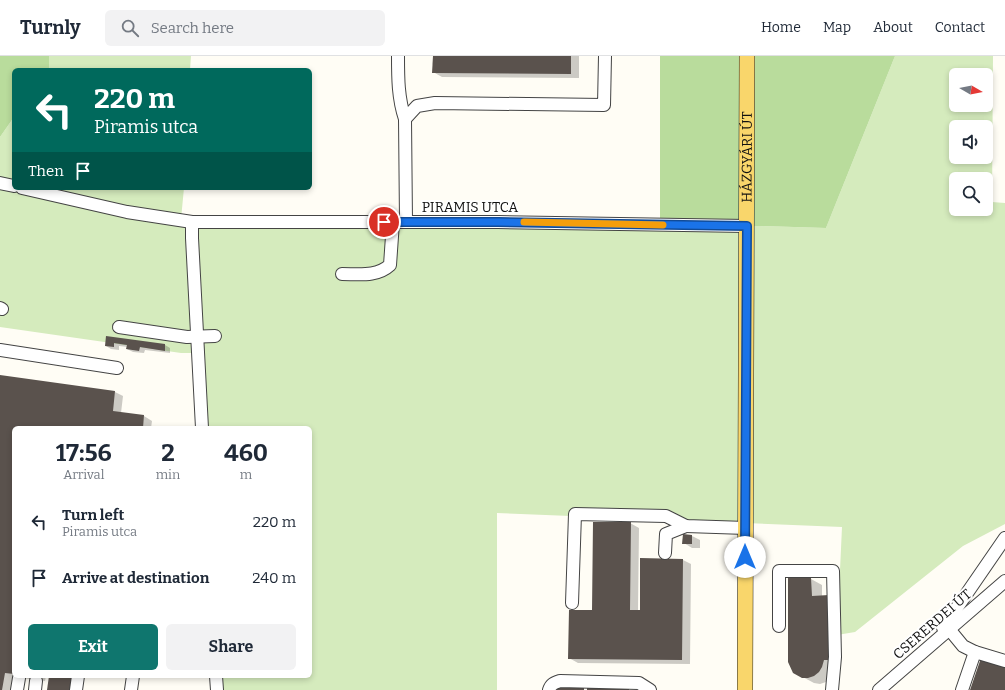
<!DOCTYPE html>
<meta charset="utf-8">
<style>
body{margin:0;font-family:Bitter,serif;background:#f2f2f3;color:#1f2937;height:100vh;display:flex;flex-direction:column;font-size:15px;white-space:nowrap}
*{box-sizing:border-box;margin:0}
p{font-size:13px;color:#747a83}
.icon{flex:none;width:22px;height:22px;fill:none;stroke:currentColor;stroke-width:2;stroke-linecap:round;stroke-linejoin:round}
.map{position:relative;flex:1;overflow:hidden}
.sheet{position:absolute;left:12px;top:370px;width:300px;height:252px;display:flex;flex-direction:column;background:#fff;border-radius:6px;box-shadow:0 2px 6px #0003}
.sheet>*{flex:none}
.top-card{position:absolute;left:12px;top:12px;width:300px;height:122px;border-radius:6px;box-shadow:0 2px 6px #0003;background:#00695c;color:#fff;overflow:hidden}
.needle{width:26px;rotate:99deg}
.tools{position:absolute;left:949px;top:12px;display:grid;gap:8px}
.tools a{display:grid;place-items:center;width:44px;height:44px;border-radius:6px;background:#fff;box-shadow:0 2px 6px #0003;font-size:20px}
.pin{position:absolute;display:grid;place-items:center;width:34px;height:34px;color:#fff;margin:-17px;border:2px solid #fff;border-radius:50%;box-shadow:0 1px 4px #0007}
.me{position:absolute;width:44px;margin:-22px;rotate:0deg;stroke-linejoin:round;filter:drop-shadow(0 0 3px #0008)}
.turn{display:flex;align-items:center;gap:14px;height:84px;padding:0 16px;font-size:18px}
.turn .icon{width:52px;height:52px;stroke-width:2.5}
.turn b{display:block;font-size:28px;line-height:34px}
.then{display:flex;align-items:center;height:38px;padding:0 16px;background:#0003;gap:8px;font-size:15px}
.eta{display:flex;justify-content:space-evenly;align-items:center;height:68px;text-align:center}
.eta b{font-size:24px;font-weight:700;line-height:28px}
.button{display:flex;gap:8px;margin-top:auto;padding:8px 16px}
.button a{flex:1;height:46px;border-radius:6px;background:#0f766e;color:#fff;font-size:16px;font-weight:700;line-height:46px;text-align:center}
.button a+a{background:#f2f2f3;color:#1f2937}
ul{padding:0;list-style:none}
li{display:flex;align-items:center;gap:12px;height:56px;padding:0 16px}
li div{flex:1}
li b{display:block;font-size:15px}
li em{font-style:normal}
header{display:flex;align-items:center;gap:24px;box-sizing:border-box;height:56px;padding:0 20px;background:#fff;border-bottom:1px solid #e0e1e3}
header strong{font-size:19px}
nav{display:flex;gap:22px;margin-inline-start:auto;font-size:14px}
.search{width:280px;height:36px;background:#f2f2f3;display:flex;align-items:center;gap:10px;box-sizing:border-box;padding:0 14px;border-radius:6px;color:#747a83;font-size:15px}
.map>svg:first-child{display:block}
</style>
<header>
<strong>Turnly</strong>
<div class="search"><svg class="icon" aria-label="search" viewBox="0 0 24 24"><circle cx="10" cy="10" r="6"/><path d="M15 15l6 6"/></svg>Search here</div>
<nav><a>Home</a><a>Map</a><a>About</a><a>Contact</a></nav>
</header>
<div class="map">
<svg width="1005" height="634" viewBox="0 0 1005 634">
<rect width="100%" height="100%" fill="#fffdf5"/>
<!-- green -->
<g fill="#d5ebbd" fill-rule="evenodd">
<polygon points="49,0 191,0 190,14 47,14 49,12"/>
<path d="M895,0H993L992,146L1005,147V468L963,490L855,576L837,579L842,471L497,457V634H218L217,620H310V372H204L199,297H181L0,271V81L14,61V132H184L181,163L660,167L826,172ZM956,19H986V49H956ZM956,71H986V101H956ZM956,123H986V153H956Z"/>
</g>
<!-- forest -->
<g fill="#b9dc9c">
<polygon points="0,0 49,0 49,12 47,14 14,14 14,61 0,81"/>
<polygon points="660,0 895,0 826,172 660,167"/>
</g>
<!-- shadow -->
<g fill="#0003">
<polygon points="434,0 579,0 579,22 442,21 433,16"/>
<polygon points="107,281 165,289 170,292 170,297 145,294 144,297 133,296 127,293 128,291 119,290 119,294 111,293 106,290"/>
<polygon points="0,320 115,336 123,340 121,357 144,360 152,365 151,372 14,372 14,620 46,620 45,625 13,621 11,634 0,634"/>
<polygon points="630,467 639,472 638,555 641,555 683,504 691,508 690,608 578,607 569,602 593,555"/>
<polygon points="684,479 692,480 700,484 700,492 692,492 684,487"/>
<polygon points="789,522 811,523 822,529 822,540 829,540 840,546 841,610 835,610 830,623 826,626 820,628 814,627 797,618"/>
</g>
<!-- building -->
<g fill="#5a524d">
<polygon points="433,0 571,0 571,18 432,17"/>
<polygon points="106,280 165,288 165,295 140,291 139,295 126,293 127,289 114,287 114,291 105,290"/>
<polygon points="0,319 115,335 113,355 144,359 143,372 14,372 14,618 5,617 2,634 0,634"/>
<polygon points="593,466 631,466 630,554 640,554 640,502 683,503 682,604 568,603 569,554 592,554"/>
<polygon points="683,478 692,479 692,488 682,488"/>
<polygon points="788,521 811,522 812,540 829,539 830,604 824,604 822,611 819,616 814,620 808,622 802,622 793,617 788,606"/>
<polygon points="981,602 1005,610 1005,634 970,634"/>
<polygon points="49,620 75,620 74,634 47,634"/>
<rect x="555" y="631" width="29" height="3"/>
<rect x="587" y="632" width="42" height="2"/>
</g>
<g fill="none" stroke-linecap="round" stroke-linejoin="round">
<!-- minor casing -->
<g stroke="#444" stroke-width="14">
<g id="minor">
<path d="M398,0C398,22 398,42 405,63"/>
<polyline points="0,127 14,130"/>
<polyline points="22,132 127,156 192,166 498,166 747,170"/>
<polyline points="192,166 192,182 202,372"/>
<polyline points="406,166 405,63 417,50 435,47 604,49 605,0"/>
<path d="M342,218C359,218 377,221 390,209L393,166"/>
<polyline points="0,252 2,253"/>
<polyline points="119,271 187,281 215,280"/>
<polyline points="0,294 117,312"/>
<polyline points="665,497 666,478 686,470"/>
<polyline points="572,547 575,458 666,460 686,470 746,472"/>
<polyline points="779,570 779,515 833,515 835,601 832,634"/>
<polyline points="943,572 1005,482"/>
<polyline points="949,573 963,590 975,596 1005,605"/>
<polyline points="216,620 217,634"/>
<polyline points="17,634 19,622"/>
<polyline points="35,634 36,625"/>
<polyline points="76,634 78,620"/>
<polyline points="131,634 133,620"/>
<path d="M549,634C551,628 554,627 560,625L639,627L650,634"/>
<polyline points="879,634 1005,525"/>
<polyline points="962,634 975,596"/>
</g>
</g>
<!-- major casing -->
<g stroke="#222" stroke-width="16">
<g id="major">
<path id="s1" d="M745,634L747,0"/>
</g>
</g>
<!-- minor -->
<use href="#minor" stroke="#fff" stroke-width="12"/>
<!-- major -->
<use href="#major" stroke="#f9d66b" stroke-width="15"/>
</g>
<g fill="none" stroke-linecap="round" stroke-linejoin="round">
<!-- route casing -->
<g stroke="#114b97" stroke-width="10">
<polyline id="route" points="384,166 498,166 747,170 745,501"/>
</g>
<!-- route -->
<use href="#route" stroke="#1a73e8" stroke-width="7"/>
<!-- slow -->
<polyline stroke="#f59e0b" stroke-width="7" points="524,166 663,169"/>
</g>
<g text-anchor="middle" stroke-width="4" stroke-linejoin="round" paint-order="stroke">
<!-- street labels -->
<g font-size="14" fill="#111" stroke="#fff">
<text dy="5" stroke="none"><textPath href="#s1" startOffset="533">HÁZGYÁRI ÚT</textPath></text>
<text x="470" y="156">PIRAMIS UTCA</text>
<text transform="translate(932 568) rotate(-41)" y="5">CSERERDEI ÚT</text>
</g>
</g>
</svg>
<div class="tools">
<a><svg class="needle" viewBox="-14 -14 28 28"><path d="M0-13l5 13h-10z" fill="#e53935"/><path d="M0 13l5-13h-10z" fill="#747a83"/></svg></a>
<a><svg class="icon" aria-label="sound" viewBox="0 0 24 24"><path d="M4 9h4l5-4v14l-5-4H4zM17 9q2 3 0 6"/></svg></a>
<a><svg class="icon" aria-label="search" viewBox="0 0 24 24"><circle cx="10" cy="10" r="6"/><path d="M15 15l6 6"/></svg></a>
</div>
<div class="pin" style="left:384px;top:166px;background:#d93025"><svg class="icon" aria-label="arrive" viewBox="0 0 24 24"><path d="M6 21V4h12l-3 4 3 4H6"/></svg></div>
<svg class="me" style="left:745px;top:501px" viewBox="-20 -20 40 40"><circle r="19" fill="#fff"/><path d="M0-13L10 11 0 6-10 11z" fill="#1a73e8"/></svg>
<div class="top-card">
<div class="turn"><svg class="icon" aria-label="left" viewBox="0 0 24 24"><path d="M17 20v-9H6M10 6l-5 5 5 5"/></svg><div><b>220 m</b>Piramis utca</div></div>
<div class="then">Then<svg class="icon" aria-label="arrive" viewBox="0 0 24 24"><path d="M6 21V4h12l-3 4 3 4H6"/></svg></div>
</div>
<section class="sheet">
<div class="eta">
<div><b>17:56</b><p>Arrival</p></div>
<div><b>2</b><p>min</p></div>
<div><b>460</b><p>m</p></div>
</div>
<ul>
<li><svg class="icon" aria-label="left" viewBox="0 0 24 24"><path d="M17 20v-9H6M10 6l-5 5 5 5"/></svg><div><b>Turn left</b><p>Piramis utca</p></div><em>220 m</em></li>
<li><svg class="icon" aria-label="arrive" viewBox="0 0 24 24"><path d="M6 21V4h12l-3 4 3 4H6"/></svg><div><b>Arrive at destination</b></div><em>240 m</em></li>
</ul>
<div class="button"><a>Exit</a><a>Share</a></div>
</section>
</div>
